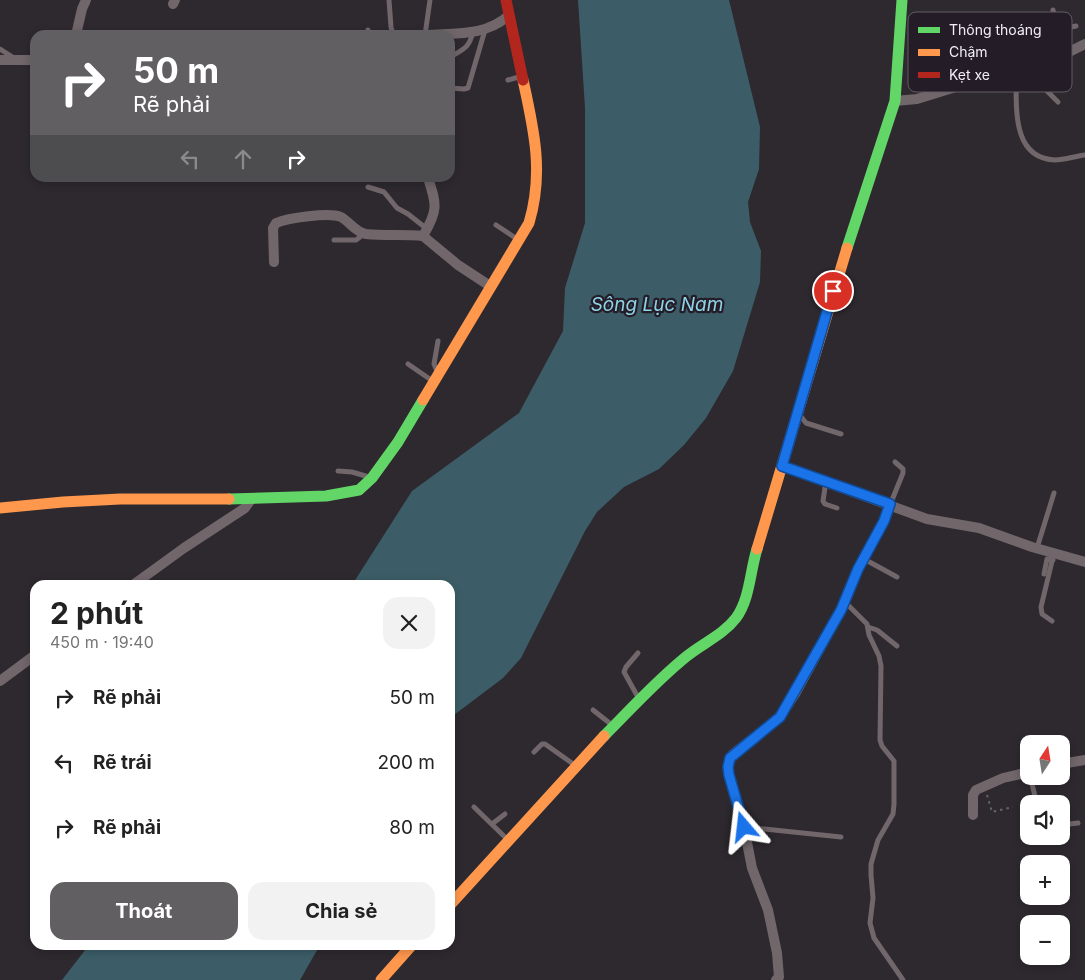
<!DOCTYPE html>
<html lang="vi">
<meta charset="utf-8">
<style>
body{margin:0;font-family:Inter,sans-serif;background:#f2f2f2;color:#222;height:100vh;display:flex;flex-direction:column;font-size:19px;white-space:nowrap}
*{box-sizing:border-box;margin:0}
p{font-size:16px;color:#767676}
.icon{flex:none;width:28px;height:28px;fill:none;stroke:currentColor;stroke-width:2;stroke-linecap:round;stroke-linejoin:round}
.map{position:relative;flex:1;overflow:hidden}
.sheet{position:absolute;left:30px;top:580px;width:425px;height:370px;display:flex;flex-direction:column;background:#fff;border-radius:15px;box-shadow:0 2px 8px #0003}
.sheet>*{flex:none}
.banner{position:absolute;left:30px;top:30px;width:425px;height:152px;border-radius:15px;box-shadow:0 2px 8px #0003;background:#615f62;color:#fff;overflow:hidden}
.needle{width:32px;rotate:12deg}
.tools{position:absolute;left:1020px;top:735px;display:grid;gap:10px}
.tools a{display:grid;place-items:center;width:50px;height:50px;border-radius:10px;background:#fff;box-shadow:0 2px 8px #0003;font-size:25px}
.pin{position:absolute;display:grid;place-items:center;width:42px;height:42px;color:#fff;margin:-21px;border:2px solid #fff;border-radius:50%;box-shadow:0 1px 5px #0007}
.me{position:absolute;width:55px;margin:-28px;rotate:343deg;stroke-linejoin:round;filter:drop-shadow(0 0 4px #0008)}
.turn{display:flex;align-items:center;gap:18px;height:105px;padding:0 20px;font-size:22px}
.turn .icon{width:65px;height:65px;stroke-width:2.5}
.turn b{display:block;font-size:35px;line-height:42px}
.lanes{display:flex;align-items:center;height:48px;padding:0 20px;background:#0003;justify-content:center;gap:25px;direction:ltr}
.lanes .off{opacity:.35}
.round{display:grid;place-items:center;flex:none;width:52px;height:52px;border-radius:15px;background:#f2f2f2}
.head{display:flex;align-items:center;justify-content:space-between;height:85px;padding:0 20px}
h1{font-size:30px;font-weight:700;line-height:38px}
.action{display:flex;gap:10px;margin-top:auto;padding:10px 20px}
.action a{flex:1;height:58px;border-radius:15px;background:#615f62;color:#fff;font-size:20px;font-weight:700;line-height:58px;text-align:center}
.action a+a{background:#f2f2f2;color:#222}
ul{padding:0;list-style:none}
li{display:flex;align-items:center;gap:15px;height:65px;padding:0 20px}
li div{flex:1}
li b{display:block;font-size:19px}
li em{font-style:normal}
.map>svg:first-child{display:block}
</style>
<div class="map">
<svg width="1085" height="980" viewBox="0 0 1085 980">
<rect width="100%" height="100%" fill="#2d292f"/>
<!-- water -->
<g fill="#3c5d67">
<polygon points="578,0 729,0 760,127 759,169 748,202 750,222 761,251 760,282 733,371 706,418 684,445 659,469 624,487 597,512 585,531 521,658 503,678 450,718 450,585 352,585 412,491 519,413 563,331 565,288 585,223 585,108"/>
<polygon points="89,945 320,945 300,980 62,980"/>
</g>
<g fill="none" stroke-linecap="round" stroke-linejoin="round">
<!-- path -->
<polyline stroke="#6a6366" stroke-width="2" stroke-dasharray="2.5 4" stroke-linecap="butt" points="987,795 992,812 1013,807"/>
<!-- lane -->
<g stroke="#71666a" stroke-width="5">
<polyline points="389,0 391,27 392,31 397,35"/>
<polyline points="1053,10 1063,55"/>
<polyline points="368,30 369,35"/>
<polyline points="1057,30 1076,26"/>
<polyline points="425,35 430,0"/>
<polyline points="0,49 14,58"/>
<path d="M450,57C464,49 469,48 473,32"/>
<polyline points="1030,69 1043,87 1058,102"/>
<path d="M1016,72C1017,104 1010,158 1055,160C1064,160 1076,156 1085,155"/>
<polyline points="508,80 522,76"/>
<polyline points="450,88 464,89 468,88 485,30"/>
<polyline points="368,187 384,192 397,208 408,214 427,229"/>
<polyline points="496,225 517,239"/>
<polyline points="334,240 356,240 360,237 360,232"/>
<polyline points="408,364 434,382"/>
<polyline points="437,371 434,364 438,341"/>
<polyline points="799,414 806,423 841,434"/>
<polyline points="338,471 352,472 369,477"/>
<polyline points="826,481 823,501 825,504 837,508"/>
<polyline points="890,505 903,473 903,469 895,462"/>
<polyline points="1037,548 1054,493"/>
<polyline points="864,559 897,577"/>
<polyline points="1044,574 1047,559 1053,560"/>
<polyline points="845,602 867,624 869,635 879,656 881,666 880,740 882,746 894,761 894,804 893,814 878,840 871,864 871,875 873,898 870,923 874,938 903,980"/>
<polyline points="1052,621 1042,614 1041,607 1054,553"/>
<polyline points="868,627 877,630 897,646"/>
<polyline points="638,653 626,667 624,672 639,699"/>
<polyline points="593,710 612,725"/>
<polyline points="534,752 542,744 545,744 576,766"/>
<polyline points="1030,776 1037,804"/>
<polyline points="474,807 508,840"/>
<polyline points="492,824 505,814"/>
<polyline points="1061,825 1078,823"/>
<polyline points="744,827 841,837"/>
</g>
<!-- street -->
<g stroke="#71666a" stroke-width="10">
<polyline points="173,4 175,0"/>
<polyline points="76,35 82,9 86,0"/>
<path d="M427,35C455,33 487,36 509,15"/>
<polyline points="0,60 35,60"/>
<polyline points="895,101 917,99 959,86 1043,65 1085,44"/>
<path d="M428,178C437,205 438,211 423,236L458,265L490,286"/>
<path d="M274,262L273,228L276,223C288,218 329,212 341,217C350,222 355,232 366,234C385,236 404,234 423,236"/>
<polyline points="782,466 927,519 979,528 1032,547 1085,562"/>
<polyline points="133,585 184,548 245,508 252,498"/>
<polyline points="0,681 35,655"/>
<polyline points="1061,764 1085,760"/>
<polyline points="973,815 973,795 976,790 1003,778 1029,772"/>
<polyline points="776,980 779,977 777,953 768,910 752,868 744,827 729,775 729,761 733,754 780,717 795,694 841,610 858,569 884,521 890,505"/>
</g>
<!-- fast -->
<g stroke="#63d668" stroke-width="11">
<polyline points="847,248 895,101 902,0"/>
<polyline points="229,499 326,496 359,490 372,478 398,442 423,400"/>
<path d="M604,736C631,709 657,680 687,656C703,643 723,635 736,618C750,599 750,571 757,549"/>
</g>
<!-- slow -->
<g stroke="#ff974d" stroke-width="11">
<path d="M423,400L529,223C544,173 534,130 523,80"/>
<polyline points="0,508 63,502 120,499 229,499"/>
<polyline points="757,549 847,248"/>
<polyline points="450,905 604,736"/>
<polyline points="381,980 412,945"/>
</g>
<!-- jam -->
<polyline stroke="#b3261e" stroke-width="11" points="506,0 523,80"/>
</g>
<g fill="none" stroke-linecap="round" stroke-linejoin="round">
<!-- route casing -->
<g stroke="#114b97" stroke-width="12">
<polyline id="route" points="744,827 729,775 728,767 730,758 780,717 841,610 858,569 884,521 890,504 782,466 833,291"/>
</g>
<!-- route -->
<use href="#route" stroke="#1a73e8" stroke-width="9"/>
</g>
<g text-anchor="middle" stroke-width="4.5" stroke-linejoin="round" paint-order="stroke">
<!-- water labels -->
<g font-size="19" font-style="italic" fill="#8ed3e8" stroke="#241d27">
<text x="657" y="311">Sông Lục Nam</text>
</g>
</g>
<!-- legend -->
<rect x="908" y="12" width="164" height="80" rx="8" fill="#241d27" stroke="#625c65" stroke-width="1"/>
<rect x="918" y="27" width="22" height="6" fill="#63d668"/>
<rect x="918" y="49" width="22" height="7" fill="#ff974d"/>
<rect x="918" y="72" width="22" height="6" fill="#b3261e"/>
<g font-size="14" fill="#f3eef5">
<text x="949" y="35">Thông thoáng</text>
<text x="949" y="57">Chậm</text>
<text x="949" y="80">Kẹt xe</text>
</g>
</svg>
<div class="tools">
<a><svg class="needle" viewBox="-14 -14 28 28"><path d="M0-13l5 13h-10z" fill="#e53935"/><path d="M0 13l5-13h-10z" fill="#767676"/></svg></a>
<a><svg class="icon" aria-label="sound" viewBox="0 0 24 24"><path d="M4 9h4l5-4v14l-5-4H4zM17 9q2 3 0 6"/></svg></a>
<a>+</a>
<a>−</a>
</div>
<div class="pin" style="left:833px;top:291px;background:#d93025"><svg class="icon" aria-label="arrive" viewBox="0 0 24 24"><path d="M6 21V4h12l-3 4 3 4H6"/></svg></div>
<svg class="me" style="left:744px;top:827px" viewBox="-20 -20 40 40"><path d="M0-17L14 15 0 8-14 15z" fill="#1a73e8" stroke="#fff" stroke-width="4"/></svg>
<div class="banner">
<div class="turn"><svg class="icon" aria-label="right" viewBox="0 0 24 24"><path d="M7 20v-9h11M14 6l5 5-5 5"/></svg><div><b>50 m</b>Rẽ phải</div></div>
<div class="lanes"><svg class="icon off" aria-label="left" viewBox="0 0 24 24"><path d="M17 20v-9H6M10 6l-5 5 5 5"/></svg><svg class="icon off" aria-label="ahead" viewBox="0 0 24 24"><path d="M12 20V5M6 11l6-6 6 6"/></svg><svg class="icon" aria-label="right" viewBox="0 0 24 24"><path d="M7 20v-9h11M14 6l5 5-5 5"/></svg></div>
</div>
<section class="sheet">
<div class="head"><div><h1>2 phút</h1><p>450 m · 19:40</p></div><a class="round"><svg class="icon" aria-label="close" viewBox="0 0 24 24"><path d="M6 6l12 12M18 6L6 18"/></svg></a></div>
<ul>
<li><svg class="icon" aria-label="right" viewBox="0 0 24 24"><path d="M7 20v-9h11M14 6l5 5-5 5"/></svg><div><b>Rẽ phải</b></div><em>50 m</em></li>
<li><svg class="icon" aria-label="left" viewBox="0 0 24 24"><path d="M17 20v-9H6M10 6l-5 5 5 5"/></svg><div><b>Rẽ trái</b></div><em>200 m</em></li>
<li><svg class="icon" aria-label="right" viewBox="0 0 24 24"><path d="M7 20v-9h11M14 6l5 5-5 5"/></svg><div><b>Rẽ phải</b></div><em>80 m</em></li>
</ul>
<div class="action"><a>Thoát</a><a>Chia sẻ</a></div>
</section>
</div>
